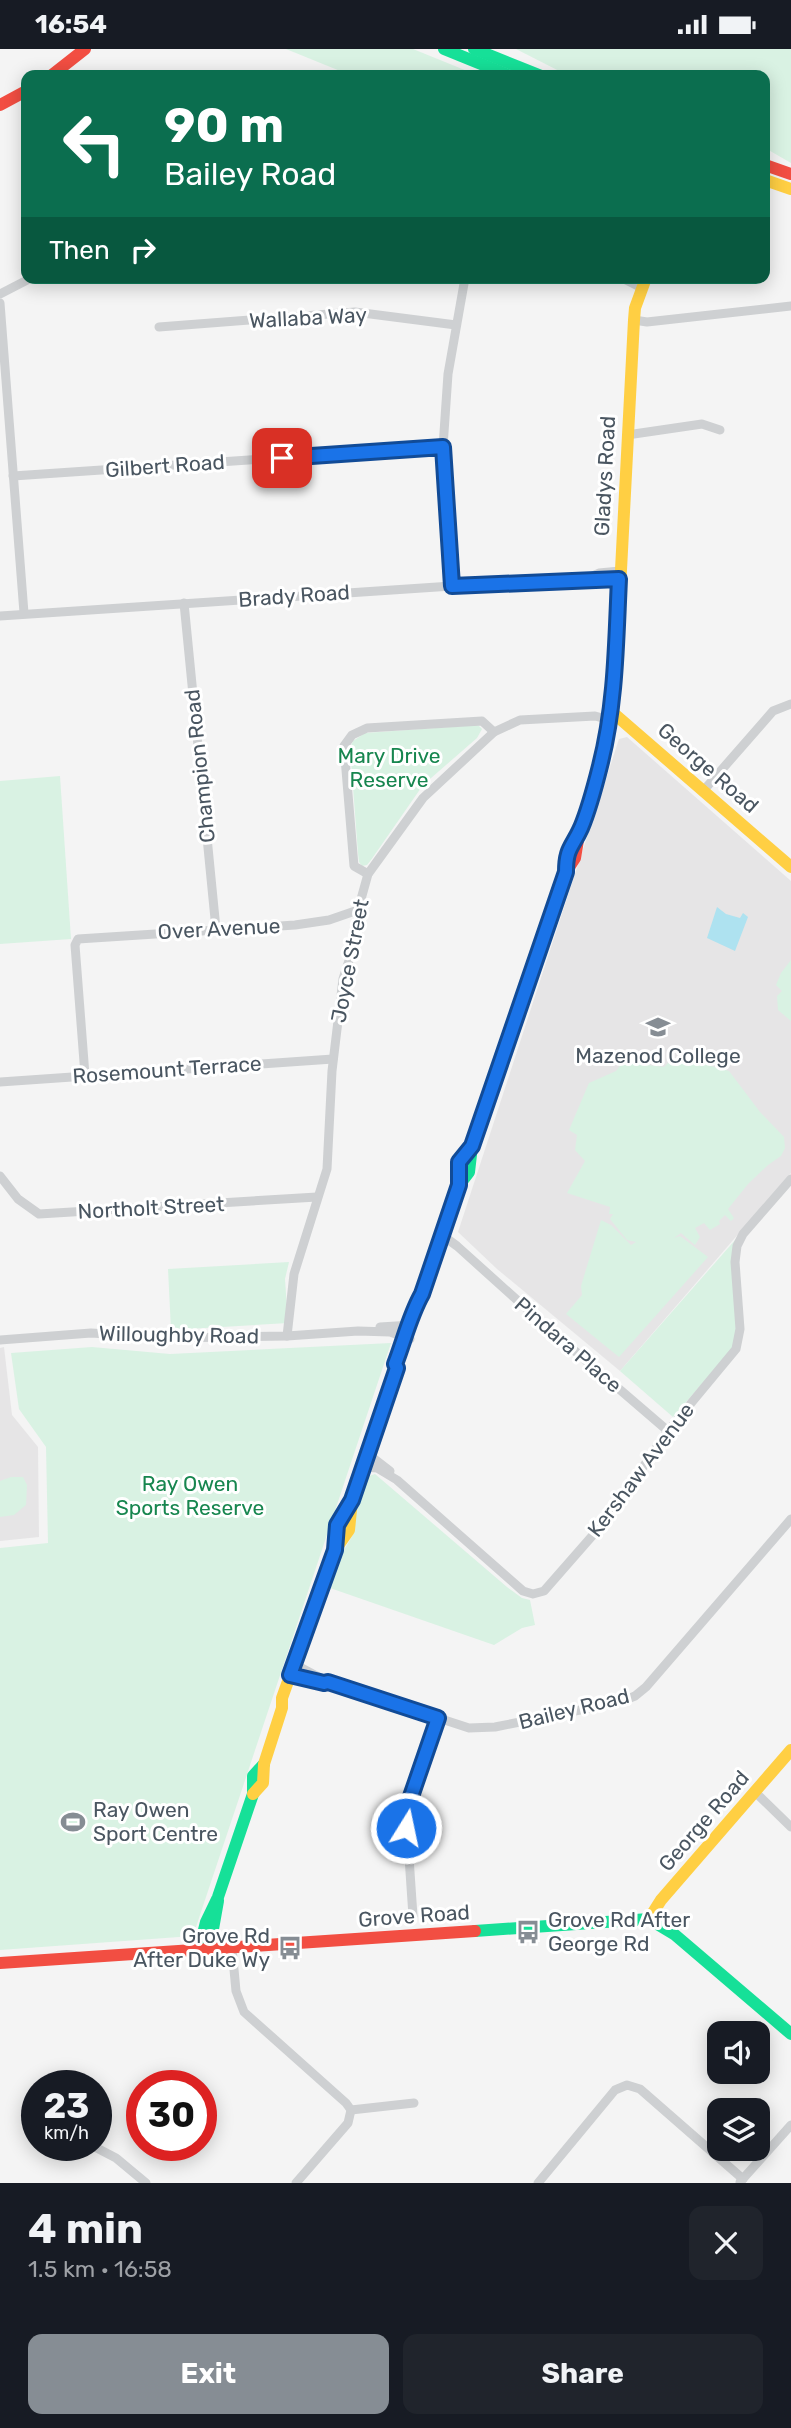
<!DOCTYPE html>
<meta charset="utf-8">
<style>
body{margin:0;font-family:Rubik,sans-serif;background:#20242c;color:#f1f3f6;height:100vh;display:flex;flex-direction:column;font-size:26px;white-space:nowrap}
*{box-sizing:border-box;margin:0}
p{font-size:23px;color:#9ea1a6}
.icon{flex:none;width:38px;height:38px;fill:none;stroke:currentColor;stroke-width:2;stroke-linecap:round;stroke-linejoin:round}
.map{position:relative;height:2134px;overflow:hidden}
.drawer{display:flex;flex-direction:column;background:#171b24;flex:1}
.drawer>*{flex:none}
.banner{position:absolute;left:21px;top:21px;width:749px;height:214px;border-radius:14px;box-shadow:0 4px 18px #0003;background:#0b6e4f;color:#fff;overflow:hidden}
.buttons{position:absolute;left:707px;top:1972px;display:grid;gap:14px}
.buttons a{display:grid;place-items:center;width:63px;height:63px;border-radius:14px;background:#171b24;box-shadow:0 4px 18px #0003;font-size:35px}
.speed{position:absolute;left:21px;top:2021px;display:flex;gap:14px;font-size:35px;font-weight:700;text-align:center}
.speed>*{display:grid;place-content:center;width:91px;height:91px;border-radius:50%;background:#171b24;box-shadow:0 4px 18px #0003;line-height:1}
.speed small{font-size:18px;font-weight:400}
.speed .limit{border:10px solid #d22;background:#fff;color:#111}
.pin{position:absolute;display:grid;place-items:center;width:60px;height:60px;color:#fff;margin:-30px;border-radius:14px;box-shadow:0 4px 10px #0006}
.me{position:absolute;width:77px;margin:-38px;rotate:10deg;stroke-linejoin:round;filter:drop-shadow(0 0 5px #0008)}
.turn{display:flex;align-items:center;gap:24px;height:147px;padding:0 28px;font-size:32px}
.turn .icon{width:91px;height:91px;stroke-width:2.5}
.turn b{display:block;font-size:49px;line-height:60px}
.then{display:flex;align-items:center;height:66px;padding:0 28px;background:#0003;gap:14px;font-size:26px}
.round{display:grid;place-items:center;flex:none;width:74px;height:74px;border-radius:14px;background:#20242c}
.overview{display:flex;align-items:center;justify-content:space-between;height:119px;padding:0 28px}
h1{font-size:42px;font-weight:700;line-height:52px}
.button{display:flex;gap:14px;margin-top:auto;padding:14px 28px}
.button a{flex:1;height:80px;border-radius:14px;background:#868d94;color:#fff;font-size:28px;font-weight:700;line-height:80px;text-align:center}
.button a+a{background:#20242c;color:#f1f3f6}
.status{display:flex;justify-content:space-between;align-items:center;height:49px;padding:0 35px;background:#171b24;direction:ltr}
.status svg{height:19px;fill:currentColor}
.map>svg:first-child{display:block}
</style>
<div class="status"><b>16:54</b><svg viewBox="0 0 49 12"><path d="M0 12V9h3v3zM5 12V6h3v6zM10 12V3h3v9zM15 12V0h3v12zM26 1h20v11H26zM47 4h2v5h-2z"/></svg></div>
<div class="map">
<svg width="791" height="2134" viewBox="0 0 791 2134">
<rect width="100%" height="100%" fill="#f4f4f4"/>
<!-- education -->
<g fill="#e6e5e6">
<polygon points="627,688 791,832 791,1124 620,1322 497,1220 458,1183 619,690"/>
<polygon points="4,1298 12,1366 38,1398 39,1488 0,1492 0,1299"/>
</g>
<!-- green -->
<g fill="#d9f2e3">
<polygon points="286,0 413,0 477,26 350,26"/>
<polygon points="516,0 791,0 791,114 765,99 765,26 567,26"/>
<polygon points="478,676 482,680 477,689 423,736 371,811 367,816 362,817 359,813 358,804 350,699 353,692 365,684"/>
<polygon points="60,727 71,890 0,895 0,732"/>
<polygon points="791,911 791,972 778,961 777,947 782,942 776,936 781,924"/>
<polygon points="645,1009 648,1016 664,1018 669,1013 697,1013 729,1022 760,1063 784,1088 785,1099 781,1107 768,1116 748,1135 728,1160 734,1169 731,1172 725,1166 719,1172 720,1175 710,1181 704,1174 695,1179 700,1188 695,1196 681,1184 674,1189 680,1187 708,1208 619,1308 566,1265 582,1246 581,1237 601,1171 611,1176 631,1196 636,1193 627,1191 610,1170 613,1165 609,1165 610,1158 567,1144 585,1112 575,1101 577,1086 569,1081 589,1034 616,1022 625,1010"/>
<polygon points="736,1190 739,1292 673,1368 620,1322"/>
<polygon points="289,1213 285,1230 288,1274 171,1281 168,1220"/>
<polygon points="391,1294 193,1887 0,1901 0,1499 48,1494 46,1398 19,1360 11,1304 92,1298 170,1305"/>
<polygon points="375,1425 507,1538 522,1549 530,1551 535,1576 522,1579 494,1596 330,1539 341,1506 354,1484 353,1470 369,1427"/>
<polygon points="11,1428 23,1428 27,1436 26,1456 14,1466 0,1468 0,1432"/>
</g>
<!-- water -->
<polygon fill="#aee2f0" points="717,858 726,865 740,869 743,864 748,868 735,902 707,889"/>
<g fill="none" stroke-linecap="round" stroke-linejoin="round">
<!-- street -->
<g stroke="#ced0d2" stroke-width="9">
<polyline points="622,229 642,239"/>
<polyline points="0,245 31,229"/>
<polyline points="0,254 24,564"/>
<polyline points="634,271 647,273 791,257"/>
<polyline points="159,278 355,263 456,276"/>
<polyline points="627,386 702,375 720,381"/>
<polyline points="13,427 443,398"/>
<polyline points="588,529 599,524 620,522"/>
<polyline points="452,537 443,398 448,325 465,229"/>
<polyline points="184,554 216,880"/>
<polyline points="0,567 452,537 619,529"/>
<polyline points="704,741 773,662 791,655"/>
<polyline points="368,825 354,817 344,697 352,686 367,679 482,672 494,683"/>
<polyline points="85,1026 75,896 78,890 295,876 329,871 358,861"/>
<polyline points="0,1033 333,1010"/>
<polyline points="0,1127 18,1150 39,1165 317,1148"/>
<polyline points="442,1186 457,1197 547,1278 668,1382"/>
<polyline points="380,1278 412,1276"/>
<polyline points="287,1287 294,1225 327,1120 332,1022 343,930 358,884 358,861 368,825 423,749 494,683 520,671 595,667 610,671"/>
<polyline points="0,1291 91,1284 174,1289 287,1287 358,1282 390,1283 410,1290"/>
<polyline points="368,1405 390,1422"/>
<polyline points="363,1418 377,1419 397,1431 523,1542 533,1545 544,1542 607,1470 668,1382 736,1300 740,1280 735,1213 737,1197 743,1185 791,1130"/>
<polyline points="294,1615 328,1633 469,1679 495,1678 620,1653 635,1647 646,1638 791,1470"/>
<polyline points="290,1626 316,1632"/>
<polyline points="755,1743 791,1778"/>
<polyline points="413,1867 406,1764 437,1669"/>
<polyline points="232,1899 236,1942 244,1963 346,2054 351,2061 348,2074 296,2134"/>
<polyline points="351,2061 414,2054"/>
<polyline points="91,2096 116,2109 146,2134"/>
<polyline points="740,2133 791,2076"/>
<polyline points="538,2134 615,2041 627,2036 640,2040 743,2130"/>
</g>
<!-- fast -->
<g stroke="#16e098" stroke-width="12">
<polyline points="444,0 508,26"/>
<polyline points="474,0 539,26"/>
<polyline points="599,720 610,671 615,629"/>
<polyline points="566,821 569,800 578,783"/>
<polyline points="459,1136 459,1113 472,1097"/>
<polyline points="411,1268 422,1245 459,1136 469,1123 472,1097 502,1009"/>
<polyline points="335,1498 337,1476 348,1456"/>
<polyline points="475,1882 649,1870 674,1885 791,1985"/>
<polyline points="213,1900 213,1880 218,1852"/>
<polyline points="199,1901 206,1873 218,1848 253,1745 253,1727 264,1715"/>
</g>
<!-- slow -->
<g stroke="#ffcf43" stroke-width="12">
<polyline points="765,131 791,140"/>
<polyline points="615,636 634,271 635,259 646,229"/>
<polyline points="611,662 791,818"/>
<polyline points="253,1745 263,1734 264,1715 282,1659 282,1649 335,1501 349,1481 352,1451 397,1319 395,1315 411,1268"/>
<polyline points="649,1870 661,1851 791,1701"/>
</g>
<!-- jam -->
<g stroke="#f24e42" stroke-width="12">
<polyline points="52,26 85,0"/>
<polyline points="0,56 26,42"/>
<polyline points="765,116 791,125"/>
<polyline points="502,1009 566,823 575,809 580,779 599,720"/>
<polyline points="0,1914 475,1882"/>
</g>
</g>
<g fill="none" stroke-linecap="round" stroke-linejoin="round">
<!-- route casing -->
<g stroke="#114b97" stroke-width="18">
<path id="route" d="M282,409L443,398L452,537L619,530C616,592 616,655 600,717C595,737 589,760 581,779C572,799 566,799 566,823L472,1097L459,1113V1136L422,1245C410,1266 404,1292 395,1315L397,1319L352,1451L337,1476L335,1501L290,1626L324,1634L328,1633L438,1669L407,1759L406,1779"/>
</g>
<!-- route -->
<use href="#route" stroke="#1a73e8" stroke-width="12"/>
</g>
<!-- icons -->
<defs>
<g id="university-bare" transform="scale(1.89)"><path d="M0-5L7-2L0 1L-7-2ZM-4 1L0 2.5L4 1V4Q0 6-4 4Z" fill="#868d94" stroke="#fff" stroke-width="2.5" paint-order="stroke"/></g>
<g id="stadium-bare" transform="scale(1.89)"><path d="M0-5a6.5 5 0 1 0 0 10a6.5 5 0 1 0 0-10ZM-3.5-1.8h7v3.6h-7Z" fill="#868d94" stroke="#fff" stroke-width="2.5" paint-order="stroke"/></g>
<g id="bus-bare" transform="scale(1.89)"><path d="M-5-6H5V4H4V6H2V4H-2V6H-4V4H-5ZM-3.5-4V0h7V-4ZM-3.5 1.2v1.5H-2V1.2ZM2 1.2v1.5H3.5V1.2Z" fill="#868d94" stroke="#fff" stroke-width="2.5" paint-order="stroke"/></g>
</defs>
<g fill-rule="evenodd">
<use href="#university-bare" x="658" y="978"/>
<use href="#stadium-bare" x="73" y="1773"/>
<use href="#bus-bare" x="528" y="1883"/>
<use href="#bus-bare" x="290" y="1899"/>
</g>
<g text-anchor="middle" stroke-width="6" stroke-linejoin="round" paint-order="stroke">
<!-- street labels -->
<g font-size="21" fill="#4a5661" stroke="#fff">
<text transform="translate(308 269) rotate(-3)" y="7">Wallaba Way</text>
<text transform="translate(165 417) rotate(-4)" y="7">Gilbert Road</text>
<text transform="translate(605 427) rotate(-87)" y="7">Gladys Road</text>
<text transform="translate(294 547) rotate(-4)" y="7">Brady Road</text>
<text transform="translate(200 717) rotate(-96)" y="7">Champion Road</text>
<text transform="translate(708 719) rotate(41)" y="7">George Road</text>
<text transform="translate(219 880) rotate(-3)" y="7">Over Avenue</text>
<text transform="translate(350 912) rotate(-79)" y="7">Joyce Street</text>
<text transform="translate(167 1021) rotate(-4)" y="7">Rosemount Terrace</text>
<text transform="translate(151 1159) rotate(-3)" y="7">Northolt Street</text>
<text transform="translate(179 1286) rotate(1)" y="7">Willoughby Road</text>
<text transform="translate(568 1296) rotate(41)" y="7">Pindara Place</text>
<text transform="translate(641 1421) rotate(-53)" y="7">Kershaw Avenue</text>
<text transform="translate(574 1660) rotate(-14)" y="7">Bailey Road</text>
<text transform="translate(704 1772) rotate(-49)" y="7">George Road</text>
<text transform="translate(414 1867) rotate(-4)" y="7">Grove Road</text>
</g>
<!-- park labels -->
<g font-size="21" fill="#17864f" stroke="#fff">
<text x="389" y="714">Mary Drive<tspan x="389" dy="24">Reserve</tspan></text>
<text x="190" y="1442">Ray Owen<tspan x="190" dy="24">Sports Reserve</tspan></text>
</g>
<!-- poi labels -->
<g font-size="21" fill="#4a5661" stroke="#fff" text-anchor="start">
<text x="658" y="1014" text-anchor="middle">Mazenod College</text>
<text x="93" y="1768">Ray Owen<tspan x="93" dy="24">Sport Centre</tspan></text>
<text x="548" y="1878">Grove Rd After<tspan x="548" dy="24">George Rd</tspan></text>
<text x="270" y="1894" text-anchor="end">Grove Rd<tspan x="270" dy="24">After Duke Wy</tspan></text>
</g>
</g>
</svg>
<div class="buttons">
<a><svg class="icon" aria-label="sound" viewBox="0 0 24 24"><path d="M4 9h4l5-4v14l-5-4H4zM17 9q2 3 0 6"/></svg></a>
<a><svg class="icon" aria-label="layers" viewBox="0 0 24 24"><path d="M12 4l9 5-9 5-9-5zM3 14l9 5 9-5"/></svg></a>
</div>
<div class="speed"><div>23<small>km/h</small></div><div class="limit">30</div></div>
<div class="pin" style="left:282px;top:409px;background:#d93025"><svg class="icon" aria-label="arrive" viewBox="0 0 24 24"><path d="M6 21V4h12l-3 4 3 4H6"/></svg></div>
<svg class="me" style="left:406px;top:1779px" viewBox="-20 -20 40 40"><circle r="17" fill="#1a73e8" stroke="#fff" stroke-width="3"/><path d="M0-11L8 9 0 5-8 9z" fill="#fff"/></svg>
<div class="banner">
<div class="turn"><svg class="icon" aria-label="left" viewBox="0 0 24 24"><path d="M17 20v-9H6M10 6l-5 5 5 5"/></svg><div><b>90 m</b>Bailey Road</div></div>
<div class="then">Then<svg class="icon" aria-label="right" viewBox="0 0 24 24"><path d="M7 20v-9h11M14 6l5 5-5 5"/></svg></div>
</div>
</div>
<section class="drawer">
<div class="overview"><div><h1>4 min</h1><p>1.5 km · 16:58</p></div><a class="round"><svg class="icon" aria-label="close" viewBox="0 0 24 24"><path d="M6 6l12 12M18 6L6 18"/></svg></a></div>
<div class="button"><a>Exit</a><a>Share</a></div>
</section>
